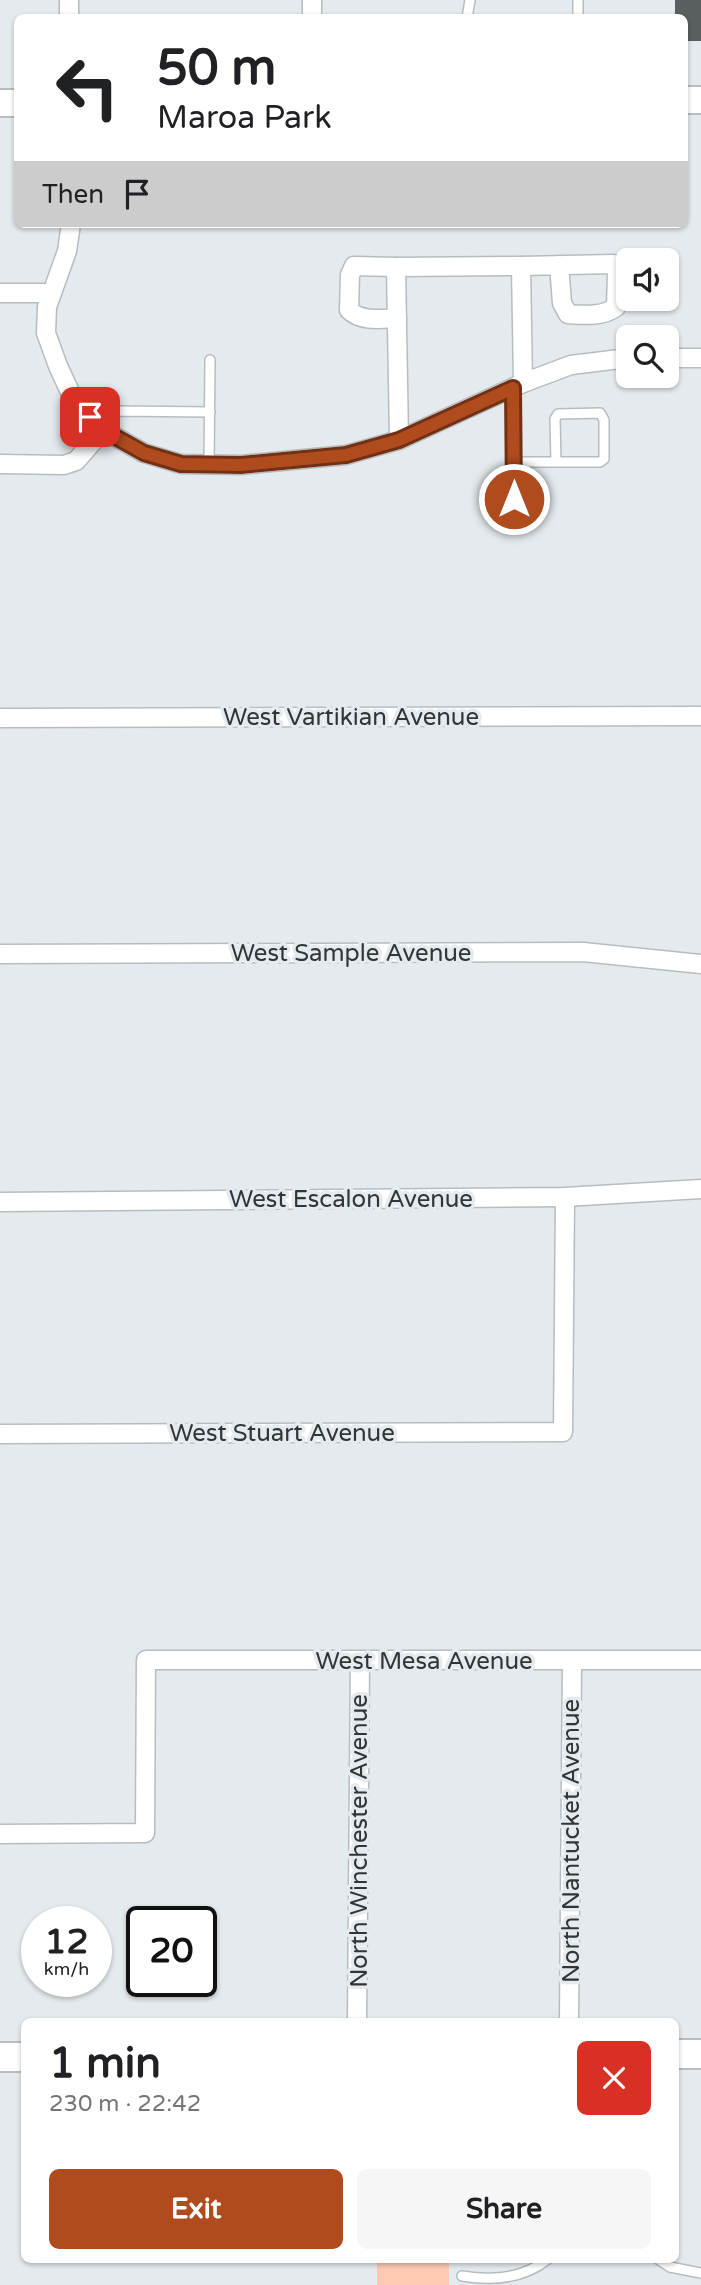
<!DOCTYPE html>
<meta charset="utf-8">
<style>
body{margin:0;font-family:"Varela Round",sans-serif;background:#f6f6f6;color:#202124;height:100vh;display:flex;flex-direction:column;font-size:26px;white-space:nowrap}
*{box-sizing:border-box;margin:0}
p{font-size:23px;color:#757577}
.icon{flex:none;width:38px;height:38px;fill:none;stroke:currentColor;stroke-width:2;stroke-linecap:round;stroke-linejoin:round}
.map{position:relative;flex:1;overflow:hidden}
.details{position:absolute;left:21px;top:2018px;width:658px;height:245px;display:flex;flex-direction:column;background:#fff;border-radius:10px;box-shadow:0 2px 5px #0004}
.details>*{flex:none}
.guide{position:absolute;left:14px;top:14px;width:674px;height:214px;border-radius:10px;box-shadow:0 2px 5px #0004;background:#fff;color:#202124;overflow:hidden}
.tools{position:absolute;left:616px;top:248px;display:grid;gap:14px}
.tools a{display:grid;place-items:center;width:63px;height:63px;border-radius:10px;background:#fff;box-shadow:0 2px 5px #0004;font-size:35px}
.speed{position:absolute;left:21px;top:1906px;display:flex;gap:14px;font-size:35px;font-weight:700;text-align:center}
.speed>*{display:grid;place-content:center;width:91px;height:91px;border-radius:50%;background:#fff;box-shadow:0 2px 5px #0004;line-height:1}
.speed small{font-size:18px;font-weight:400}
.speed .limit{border:4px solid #111;border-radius:10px;background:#fff;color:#111}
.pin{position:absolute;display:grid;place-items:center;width:60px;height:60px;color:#fff;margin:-30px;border-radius:14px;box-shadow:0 4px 10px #0006}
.me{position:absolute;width:77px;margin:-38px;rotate:0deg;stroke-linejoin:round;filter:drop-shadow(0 0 5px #0008)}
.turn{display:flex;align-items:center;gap:24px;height:147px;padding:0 28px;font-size:32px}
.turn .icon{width:91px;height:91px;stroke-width:2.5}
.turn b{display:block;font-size:49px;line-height:60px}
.then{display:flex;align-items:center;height:66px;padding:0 28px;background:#0003;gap:14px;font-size:26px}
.round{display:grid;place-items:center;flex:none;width:74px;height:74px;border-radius:10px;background:#f6f6f6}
.overview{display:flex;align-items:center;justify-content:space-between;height:119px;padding:0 28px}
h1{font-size:42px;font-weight:800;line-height:52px}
.cta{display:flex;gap:14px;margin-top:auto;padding:14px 28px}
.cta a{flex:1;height:80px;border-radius:10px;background:#b04b1e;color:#fff;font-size:28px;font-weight:800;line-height:80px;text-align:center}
.cta a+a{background:#f6f6f6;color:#202124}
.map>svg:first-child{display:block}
</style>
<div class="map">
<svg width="701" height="2285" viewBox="0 0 701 2285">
<rect width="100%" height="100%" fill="#e4eaed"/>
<!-- green -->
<rect fill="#ffc9b4" x="377" y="2259" width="72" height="26"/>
<!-- building -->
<polygon fill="#595f61" points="675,0 701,0 701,41 684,41 684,18 675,18"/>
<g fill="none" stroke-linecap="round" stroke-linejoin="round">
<!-- service casing -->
<g stroke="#b6bdc0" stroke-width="12">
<g id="service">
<polyline points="467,18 470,0"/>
<polyline points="578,18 578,0"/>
<polyline points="513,388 514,499"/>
<polyline points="103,430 117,411 210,412"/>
<polyline points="513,462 600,462 604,459 604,420 600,413 558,414 555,419 556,462"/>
<polyline points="209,465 210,360"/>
<polyline points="658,2259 670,2267 701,2273"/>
<path d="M462,2276C492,2281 523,2279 548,2259"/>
</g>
</g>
<!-- minor casing -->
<g stroke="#b6bdc0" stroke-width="21">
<g id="minor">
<polyline points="312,0 312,18"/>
<polyline points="69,18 69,0"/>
<polyline points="71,224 67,251 47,307 46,333 58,366 76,405 103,430 144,453 181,464 241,465 346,455 399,440 523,383 571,365 628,358"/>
<path d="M521,266L613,264L617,272L616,307C603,317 583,315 568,314L562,303L559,265"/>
<path d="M396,267L354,266L350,275L349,310C361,322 381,319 397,318"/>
<polyline points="0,293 51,293"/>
<polyline points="667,358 701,358"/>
<polyline points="399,440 396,267 521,266 523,383"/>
<polyline points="0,464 64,465 76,461 103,430"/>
<polyline points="0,718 701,716"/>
<polyline points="0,954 583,952 701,964"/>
<polyline points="0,1202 565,1197 701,1189"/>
<polyline points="0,1434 563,1432 565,1197"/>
<polyline points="0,1834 145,1833 146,1660 701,1660"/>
<polyline points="357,2021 360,1661"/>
<polyline points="569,2021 572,1661"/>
</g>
</g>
<!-- secondary casing -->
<g stroke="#b6bdc0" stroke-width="30">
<g id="secondary">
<polyline points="684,100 701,100"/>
<polyline points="0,103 18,103"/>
</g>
</g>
<!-- primary casing -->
<g stroke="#b6bdc0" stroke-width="32">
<g id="primary">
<polyline points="676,2054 701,2054"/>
<polyline points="0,2057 24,2057"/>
</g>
</g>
<!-- service -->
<use href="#service" stroke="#fff" stroke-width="9"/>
<!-- minor -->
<use href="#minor" stroke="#fff" stroke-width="18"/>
<!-- secondary -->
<use href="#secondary" stroke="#fff" stroke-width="26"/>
<!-- primary -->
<use href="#primary" stroke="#fff" stroke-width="28"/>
</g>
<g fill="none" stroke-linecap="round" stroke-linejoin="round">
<!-- route casing -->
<g stroke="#723114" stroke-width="18">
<polyline id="route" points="90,417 103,430 144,453 181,464 241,465 346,455 399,440 513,388 514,499"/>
</g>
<!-- route -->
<use href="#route" stroke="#b04b1e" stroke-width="12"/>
</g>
<g text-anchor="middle" stroke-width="7" stroke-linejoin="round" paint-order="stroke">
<!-- street labels -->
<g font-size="24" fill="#323435" stroke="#e4eaed">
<text x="351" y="725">West Vartikian Avenue</text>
<text x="351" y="961">West Sample Avenue</text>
<text x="351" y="1207">West Escalon Avenue</text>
<text x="282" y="1441">West Stuart Avenue</text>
<text x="424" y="1669">West Mesa Avenue</text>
<text transform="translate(359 1841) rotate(-90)" y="8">North Winchester Avenue</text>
<text transform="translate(571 1841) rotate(-90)" y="8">North Nantucket Avenue</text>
</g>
</g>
</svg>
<div class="tools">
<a><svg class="icon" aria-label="sound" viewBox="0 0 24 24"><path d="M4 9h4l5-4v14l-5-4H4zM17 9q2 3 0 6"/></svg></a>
<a><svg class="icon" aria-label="search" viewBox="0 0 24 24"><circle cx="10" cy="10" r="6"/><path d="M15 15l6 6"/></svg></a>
</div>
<div class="speed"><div>12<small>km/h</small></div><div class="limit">20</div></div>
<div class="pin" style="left:90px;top:417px;background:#d93025"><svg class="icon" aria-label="arrive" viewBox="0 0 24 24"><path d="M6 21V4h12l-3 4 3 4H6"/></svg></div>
<svg class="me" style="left:514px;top:499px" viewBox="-20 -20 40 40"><circle r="17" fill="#b04b1e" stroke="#fff" stroke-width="3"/><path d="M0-11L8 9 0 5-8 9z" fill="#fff"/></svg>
<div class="guide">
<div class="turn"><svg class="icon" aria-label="left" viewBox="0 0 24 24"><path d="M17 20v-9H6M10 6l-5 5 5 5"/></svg><div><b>50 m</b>Maroa Park</div></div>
<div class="then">Then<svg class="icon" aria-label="arrive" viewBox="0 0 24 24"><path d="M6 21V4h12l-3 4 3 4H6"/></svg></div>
</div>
<section class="details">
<div class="overview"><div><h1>1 min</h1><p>230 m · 22:42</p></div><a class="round" style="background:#d93025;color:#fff"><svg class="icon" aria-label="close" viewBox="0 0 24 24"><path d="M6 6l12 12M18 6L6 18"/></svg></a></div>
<div class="cta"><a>Exit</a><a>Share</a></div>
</section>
</div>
